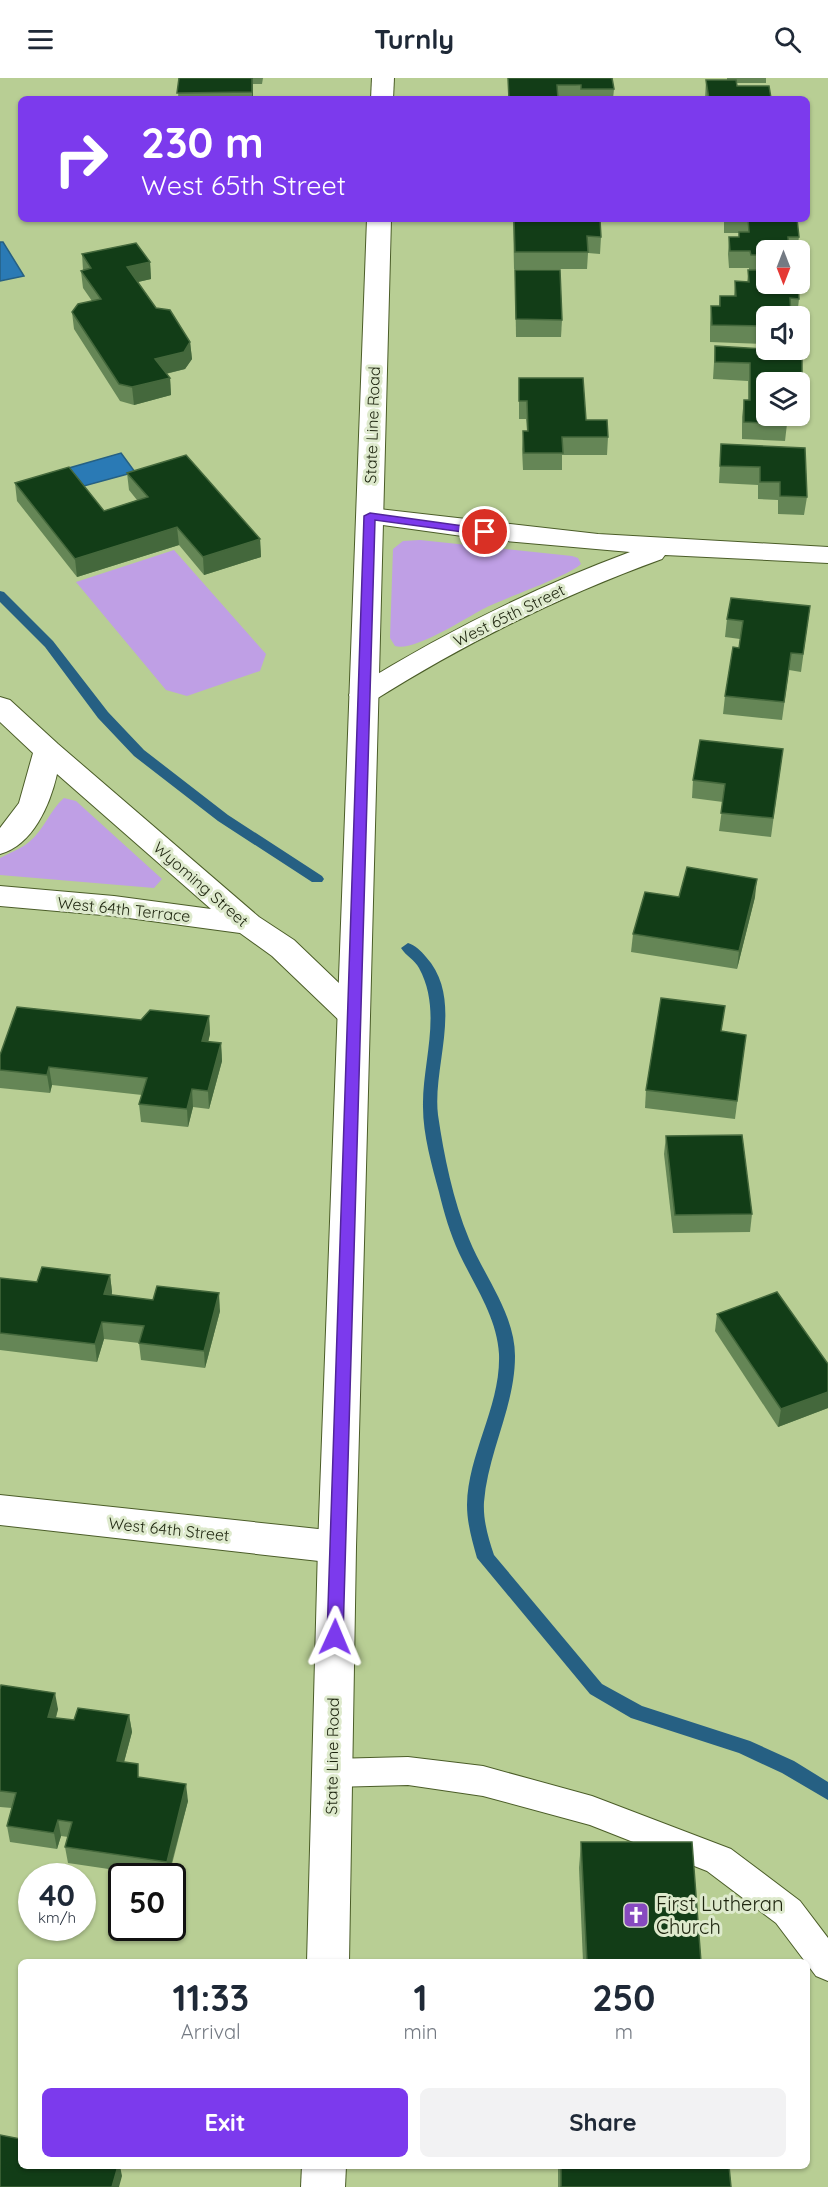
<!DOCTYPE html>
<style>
body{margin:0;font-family:Quicksand,sans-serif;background:#f2f2f3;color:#1f2937;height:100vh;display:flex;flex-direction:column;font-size:22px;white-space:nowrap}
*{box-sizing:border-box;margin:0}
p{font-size:20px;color:#747a83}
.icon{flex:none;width:33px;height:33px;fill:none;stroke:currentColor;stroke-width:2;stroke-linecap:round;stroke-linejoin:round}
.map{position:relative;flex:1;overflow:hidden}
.details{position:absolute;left:18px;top:1881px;width:792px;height:210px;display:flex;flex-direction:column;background:#fff;border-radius:9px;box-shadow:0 2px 4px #0004}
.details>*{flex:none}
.guide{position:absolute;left:18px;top:18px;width:792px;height:126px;border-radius:9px;box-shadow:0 2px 4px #0004;background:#7c3aed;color:#fff;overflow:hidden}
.needle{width:39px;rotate:180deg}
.tools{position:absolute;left:756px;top:162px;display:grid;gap:12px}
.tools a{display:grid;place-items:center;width:54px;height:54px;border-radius:9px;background:#fff;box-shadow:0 2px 4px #0004;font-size:30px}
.speed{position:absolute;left:18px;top:1785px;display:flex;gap:12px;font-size:30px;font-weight:700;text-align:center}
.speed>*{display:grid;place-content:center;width:78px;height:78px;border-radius:50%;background:#fff;box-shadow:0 2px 4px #0004;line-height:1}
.speed small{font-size:15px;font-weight:400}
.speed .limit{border:3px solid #111;border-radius:9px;background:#fff;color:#111}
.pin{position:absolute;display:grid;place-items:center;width:51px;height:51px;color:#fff;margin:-26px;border:3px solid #fff;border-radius:50%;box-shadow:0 2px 6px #0007}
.me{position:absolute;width:66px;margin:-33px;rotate:1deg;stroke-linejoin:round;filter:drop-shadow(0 0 4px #0008)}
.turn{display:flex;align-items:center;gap:21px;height:126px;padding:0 24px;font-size:27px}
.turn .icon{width:78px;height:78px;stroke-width:2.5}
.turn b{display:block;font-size:42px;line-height:51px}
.eta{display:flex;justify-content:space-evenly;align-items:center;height:102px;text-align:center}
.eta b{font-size:36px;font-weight:700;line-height:42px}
.cta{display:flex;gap:12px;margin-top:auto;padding:12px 24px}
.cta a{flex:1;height:69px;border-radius:9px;background:#7c3aed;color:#fff;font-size:24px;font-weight:700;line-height:69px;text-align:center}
.cta a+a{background:#f2f2f3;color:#1f2937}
header{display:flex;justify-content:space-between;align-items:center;height:78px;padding:0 24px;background:#fff;font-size:27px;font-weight:700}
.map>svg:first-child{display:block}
</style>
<header><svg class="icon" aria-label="menu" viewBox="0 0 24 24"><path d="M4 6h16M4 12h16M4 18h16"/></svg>Turnly<svg class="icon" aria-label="search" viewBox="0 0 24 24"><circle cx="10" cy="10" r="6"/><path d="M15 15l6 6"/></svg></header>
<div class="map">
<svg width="828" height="2109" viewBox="0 0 828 2109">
<rect width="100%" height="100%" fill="#b8ce94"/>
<!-- green -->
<g fill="#bf9fe5">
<path d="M420,462L572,478L578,480L581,486C571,497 502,521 483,531C464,541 414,574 395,568L390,560L393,471L403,463Z"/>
<polygon points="174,472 266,576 260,593 187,618 166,612 76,504"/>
<path d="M64,720L76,723L162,801L154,810L0,797V780C9,775 21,771 29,764C44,752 50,732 64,720Z"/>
</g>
<!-- water -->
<g fill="#2a7ab5" stroke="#266083" stroke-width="1.5">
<polygon points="0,164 3,164 24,198 0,203"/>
<polygon points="121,375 135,394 84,408 69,390"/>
</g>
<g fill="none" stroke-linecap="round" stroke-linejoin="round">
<!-- stream -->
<g fill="#266083" fill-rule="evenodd">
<polygon points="0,513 4,514 53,563 108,634 144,672 228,737 322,798 324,801 322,804 312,804 218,743 134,678 98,640 45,569 0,524"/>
<path d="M408,865C415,867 421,873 426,879C465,922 432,988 438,1037C444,1078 453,1122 469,1161C484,1198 515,1236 515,1278C515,1329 488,1373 484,1424C483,1442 488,1459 494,1477L602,1606L642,1628L750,1663L794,1683L828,1704V1722L782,1695L739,1675L631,1640L590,1616L477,1480C472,1462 467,1445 467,1427C468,1375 501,1328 499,1276C497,1239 474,1207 459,1175C450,1155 444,1135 439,1114C432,1088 423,1057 423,1029C422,984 443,934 419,890C415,882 406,878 401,870Z"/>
</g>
<!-- service casing -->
<g stroke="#4b5d28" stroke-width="2">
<polygon id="service" points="408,1679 483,1688 592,1718 731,1771 800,1823 828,1860 828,1903 816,1898 776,1845 707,1793 590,1747 483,1718 408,1707 332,1709 320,1705 316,1695 320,1685 332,1681"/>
</g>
<!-- minor casing -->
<g stroke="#4b5d28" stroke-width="2">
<g id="minor">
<path d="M370,430L598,456L828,469V485L665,477L662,481C560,518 465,565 373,623L363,626L353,623L349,617L353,611C441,556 533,510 630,474L484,461L361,444L357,438L361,432Z"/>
<path d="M0,619L10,622L58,666L259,839L294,862L365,930L370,938L365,946L354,949L343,946L272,878L240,855L114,838L0,828V808L114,818L211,831L57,696C50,727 33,767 0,776V750L19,725L33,675L0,644Z"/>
<polygon points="0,1417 337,1453 350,1458 356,1469 350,1480 337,1485 0,1447"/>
</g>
</g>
<!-- secondary casing -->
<g stroke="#4b5d28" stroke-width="2">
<g id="secondary">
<polygon points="372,0 394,0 393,21 371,21"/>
<polygon points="367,141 391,141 356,1469 349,1884 307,1884 318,1469"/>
<polygon points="302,2088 346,2088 345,2109 301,2109"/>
</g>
</g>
<!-- service -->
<use href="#service" fill="#fff" fill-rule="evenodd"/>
<!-- minor -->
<use href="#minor" fill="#fff" fill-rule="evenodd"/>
<!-- secondary -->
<use href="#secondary" fill="#fff" fill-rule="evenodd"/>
</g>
<!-- wall -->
<g fill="#658656">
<polygon points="179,0 263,0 262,6 253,6 253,21 178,21"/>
<polygon points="508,0 614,11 613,21 508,21"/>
<polygon points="727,0 766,0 766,5 736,5 737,8 771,20 777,21 705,21 706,2 727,2"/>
<polygon points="513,141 591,141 601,159 600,176 588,175 587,191 514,191"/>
<polygon points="724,141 797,141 799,159 797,172 766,172 766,206 799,221 797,238 766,238 766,266 710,264 710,245 711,228 719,228 720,218 734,218 735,203 747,204 749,192 749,190 729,190 728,176 729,159 739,159 739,155 724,155"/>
<polygon points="82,176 150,184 151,201 138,204 156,230 190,264 192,281 185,291 166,296 170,300 171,317 134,327 120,323 74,251 72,234 92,223 83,210 81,193 83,192"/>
<polygon points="515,192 562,242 561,259 516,259"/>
<polygon points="715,268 766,271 766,272 802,272 802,310 800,327 800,304 766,304 766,338 787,338 787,346 785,363 742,361 742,339 744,322 748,322 748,303 713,301"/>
<polygon points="519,300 586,342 608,359 607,377 562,377 562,392 523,392 522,371 523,353 527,353 526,341 519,341"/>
<polygon points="721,366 807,419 804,437 778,436 778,422 758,421 758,407 719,405"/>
<polygon points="127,395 260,461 261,479 204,497 179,467 77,499 17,423 15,405 104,433 137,422 129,412"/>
<polygon points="810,528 801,594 789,592 782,642 723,636 725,618 739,570 740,561 725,559 727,541"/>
<polygon points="783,671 771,759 719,753 723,724 692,720 693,702"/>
<polygon points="755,819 737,891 631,874 633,856"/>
<polygon points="209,938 210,956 208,964 221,965 222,983 209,1031 193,1029 188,1049 141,1044 139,1026 142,1017 52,1007 50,1015 0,1010 0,977 141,942"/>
<polygon points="722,953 746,957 735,1041 645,1030 646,1012"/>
<polygon points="666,1058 752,1136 750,1154 673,1155 664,1076"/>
<polygon points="110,1197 112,1214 112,1217 220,1233 205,1290 141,1282 139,1265 104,1261 97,1284 0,1272 0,1200 37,1204"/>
<polygon points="717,1236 828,1286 828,1330 778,1349 715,1253"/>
<polygon points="0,1611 58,1631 56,1640 74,1642 129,1637 132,1654 124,1684 140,1700 188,1723 169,1798 156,1798 68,1785 65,1769 68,1759 61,1758 57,1771 10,1764 7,1748 12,1730 0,1729"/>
<polygon points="581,1764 701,1884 583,1884 579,1790"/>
<polygon points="558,2088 729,2088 731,2109 558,2109"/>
</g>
<!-- shaded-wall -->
<g fill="#44683c">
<rect x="252" y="0" width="1" height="21"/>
<polygon points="150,184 151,201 129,206 127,189"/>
<polygon points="190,264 192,281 185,291 156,298 155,281"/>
<polygon points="170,300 171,317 134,327 132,309"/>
<polygon points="177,449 179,467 77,499 75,481"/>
<polygon points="260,461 261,479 204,497 203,479"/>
<polygon points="757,801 755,819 737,891 739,873"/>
<polygon points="209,938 210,956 204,981 202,963"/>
<polygon points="221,965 222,983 209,1031 208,1013"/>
<polygon points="49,989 52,1007 50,1015 47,997"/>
<polygon points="192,1011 193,1029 188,1049 187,1031"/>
<polygon points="110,1197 112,1214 107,1234 104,1216"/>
<polygon points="219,1215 220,1233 205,1290 204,1273"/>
<polygon points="102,1244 104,1261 97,1284 95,1266"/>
<polygon points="828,1314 828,1330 778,1349 781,1331"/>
<polygon points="55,1615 58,1631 51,1656 48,1639"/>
<polygon points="129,1637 132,1654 120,1699 117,1683"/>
<polygon points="186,1706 188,1723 168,1798 167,1784"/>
<polygon points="58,1742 61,1758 57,1771 54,1755"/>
<polygon points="118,2088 120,2088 122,2098 119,2109 112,2109"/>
</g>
<!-- building -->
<g fill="#123d17" stroke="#44683c" stroke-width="1.5">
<polygon points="179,0 252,0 252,14 177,15"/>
<polygon points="508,0 612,0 614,11 581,11 581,7 557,7 558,21 509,21"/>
<polygon points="706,2 736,2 737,8 769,8 771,20 777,20 777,21 709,21"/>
<polygon points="514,141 600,142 601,159 587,158 588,174 515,174"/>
<polygon points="748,141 797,141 799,159 788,159 789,172 766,172 766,177 751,177 750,173 730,173 729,159 739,159 739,154 749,154"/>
<polygon points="136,165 150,184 127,189 156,230 170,232 190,264 184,274 155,281 170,300 132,309 119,306 72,234 78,226 101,221 81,193 91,190 82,176"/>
<polygon points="515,192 560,192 562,242 516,241"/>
<polygon points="748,192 766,192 766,206 798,206 799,221 790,220 791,238 766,238 766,248 712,247 711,228 720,228 720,218 736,218 735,203 749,204"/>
<polygon points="715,268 766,271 766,272 802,272 802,310 800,310 800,304 766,304 766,338 787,338 787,346 744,344 744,322 750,322 750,285 715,284"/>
<polygon points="519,300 583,300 586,342 607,342 608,359 562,359 563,375 524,375 523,353 528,353 527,323 519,323"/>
<polygon points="721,366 805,370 807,419 780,418 780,404 760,404 760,389 720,388"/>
<polygon points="186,377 260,461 203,479 177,449 75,481 15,405 69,389 104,433 148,419 127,395"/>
<polygon points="731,520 810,528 803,576 791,575 784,624 725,618 733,569 739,570 743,543 727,541"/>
<polygon points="700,662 783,671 773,740 721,735 725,706 693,702"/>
<polygon points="687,789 757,801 739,873 633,856 645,814 679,819"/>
<polygon points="661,920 725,928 721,953 746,957 737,1023 646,1012"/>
<polygon points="17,929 141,942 150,932 209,938 202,963 221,965 208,1013 192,1011 187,1031 139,1026 147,1000 49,989 47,997 0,992 0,977"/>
<polygon points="742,1057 752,1136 675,1137 666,1058"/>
<polygon points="42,1189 110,1197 104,1216 153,1222 157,1208 219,1215 204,1273 139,1265 144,1248 102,1244 95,1266 0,1255 0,1200 37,1204"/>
<polygon points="777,1214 828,1286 828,1314 781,1331 717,1236"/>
<polygon points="1,1607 55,1615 48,1639 74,1642 78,1630 129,1637 117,1683 138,1686 138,1699 186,1706 167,1784 65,1769 72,1744 58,1742 54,1755 7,1748 16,1715 0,1713 0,1611"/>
<polygon points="581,1764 692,1764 701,1884 587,1884"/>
<polygon points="0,2057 21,2061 21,2088 118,2088 112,2109 0,2109"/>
<polygon points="561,2088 729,2088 731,2109 561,2109"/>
</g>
<!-- route -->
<polygon fill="#7c3aed" stroke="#51269a" stroke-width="1.5" points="370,435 485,451 491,454 485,457 375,442 343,1559 341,1564 329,1564 327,1559 364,438"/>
<!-- icons -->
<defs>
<g id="church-square" transform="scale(1.35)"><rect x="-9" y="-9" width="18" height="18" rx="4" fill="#874abf" stroke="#deeacd"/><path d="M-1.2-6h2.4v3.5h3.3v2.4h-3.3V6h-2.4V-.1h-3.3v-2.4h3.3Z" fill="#fff"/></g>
</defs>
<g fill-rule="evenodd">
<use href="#church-square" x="636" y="1837"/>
</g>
<g text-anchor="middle" stroke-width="6" stroke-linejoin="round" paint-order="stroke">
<!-- street labels -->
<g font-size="16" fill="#1d240e" stroke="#deeacd">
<text transform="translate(372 347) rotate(-88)" y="6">State Line Road</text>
<text transform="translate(509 537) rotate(-26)" y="6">West 65th Street</text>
<text transform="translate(201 806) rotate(41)" y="6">Wyoming Street</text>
<text transform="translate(124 831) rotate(6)" y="6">West 64th Terrace</text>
<text transform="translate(169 1451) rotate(6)" y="6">West 64th Street</text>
<text transform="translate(332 1678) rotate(-89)" y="6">State Line Road</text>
</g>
<!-- near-poi labels -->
<g font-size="20" fill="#1d240e" stroke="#deeacd" text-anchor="start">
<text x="656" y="1833">First Lutheran<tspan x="656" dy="23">Church</tspan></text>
</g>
</g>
</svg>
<div class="tools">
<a><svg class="needle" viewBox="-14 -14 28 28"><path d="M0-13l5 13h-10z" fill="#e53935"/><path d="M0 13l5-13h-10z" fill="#747a83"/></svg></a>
<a><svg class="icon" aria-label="sound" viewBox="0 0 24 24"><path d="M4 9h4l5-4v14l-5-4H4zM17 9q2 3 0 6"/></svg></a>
<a><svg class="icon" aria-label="layers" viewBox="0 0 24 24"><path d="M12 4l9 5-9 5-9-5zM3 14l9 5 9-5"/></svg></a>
</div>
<div class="speed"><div>40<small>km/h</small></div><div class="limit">50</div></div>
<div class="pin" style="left:485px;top:454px;background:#d93025"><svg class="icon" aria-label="arrive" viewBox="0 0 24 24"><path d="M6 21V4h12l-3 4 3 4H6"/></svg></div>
<svg class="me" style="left:335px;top:1559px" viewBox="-20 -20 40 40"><path d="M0-17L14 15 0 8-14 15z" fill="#7c3aed" stroke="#fff" stroke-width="4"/></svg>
<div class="guide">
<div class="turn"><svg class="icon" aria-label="right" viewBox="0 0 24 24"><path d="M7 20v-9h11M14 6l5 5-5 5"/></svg><div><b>230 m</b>West 65th Street</div></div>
</div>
<section class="details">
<div class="eta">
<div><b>11:33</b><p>Arrival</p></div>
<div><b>1</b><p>min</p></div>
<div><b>250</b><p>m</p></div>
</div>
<div class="cta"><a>Exit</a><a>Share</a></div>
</section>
</div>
